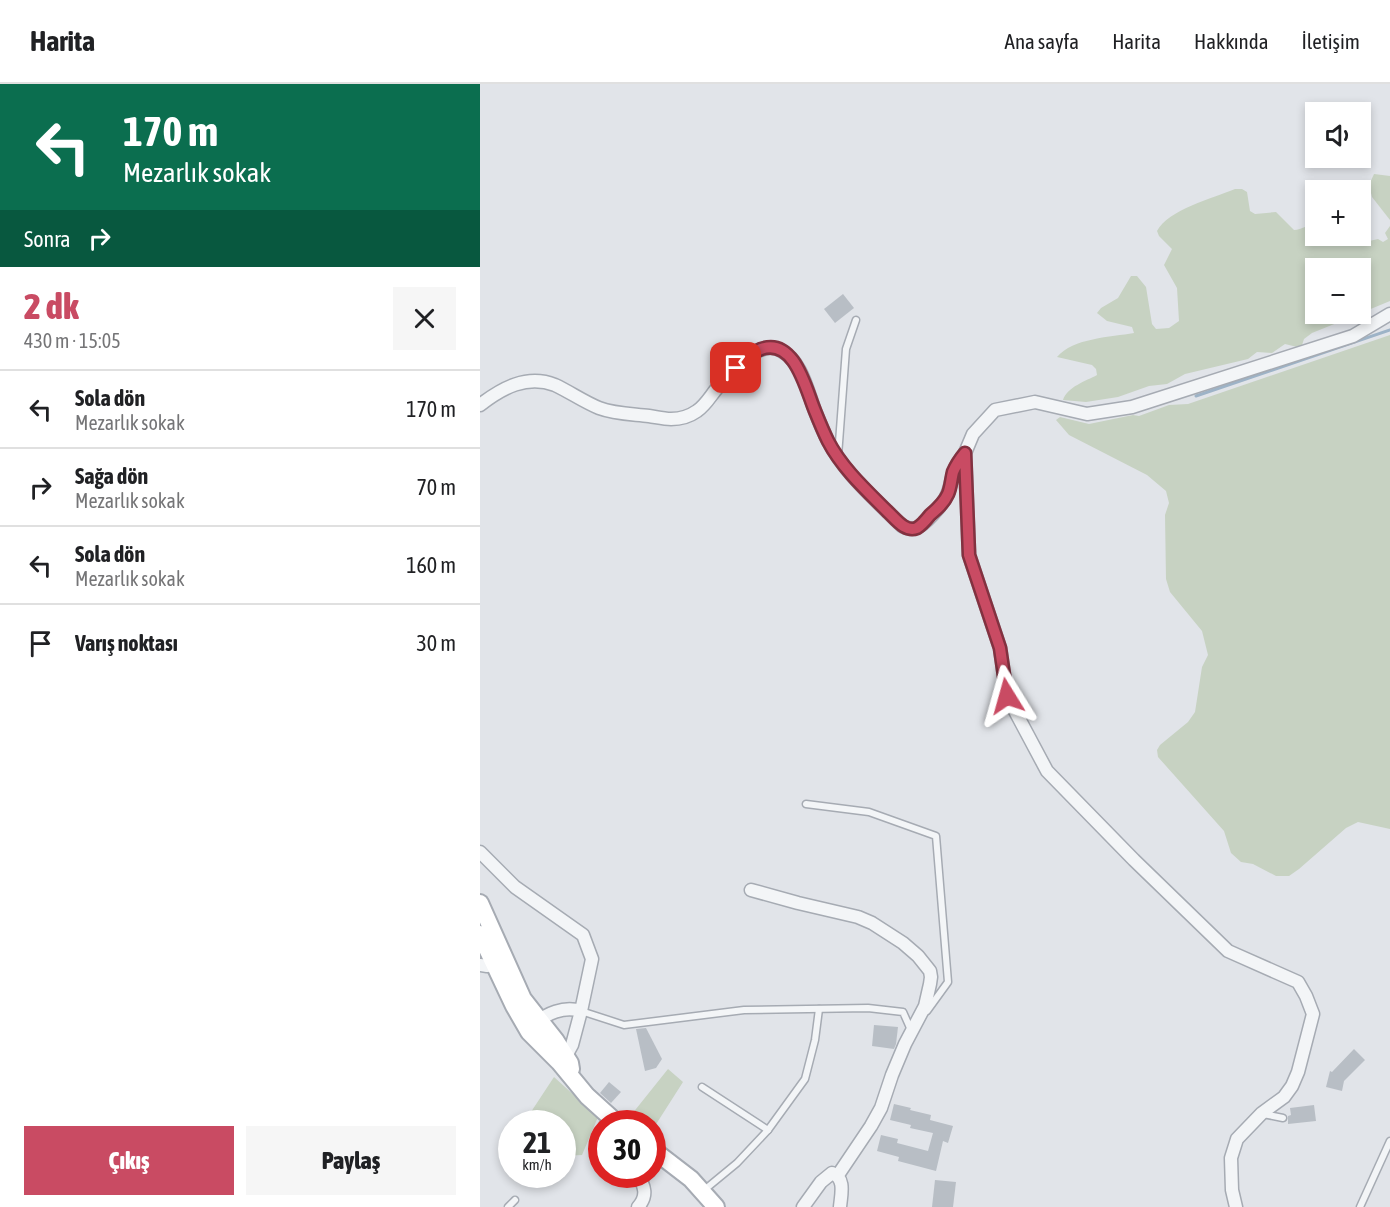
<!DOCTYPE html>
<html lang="tr">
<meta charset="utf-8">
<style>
body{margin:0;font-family:"Asap Condensed",sans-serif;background:#f6f6f6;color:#202124;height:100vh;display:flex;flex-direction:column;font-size:22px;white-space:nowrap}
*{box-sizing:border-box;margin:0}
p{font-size:20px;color:#757577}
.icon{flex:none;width:33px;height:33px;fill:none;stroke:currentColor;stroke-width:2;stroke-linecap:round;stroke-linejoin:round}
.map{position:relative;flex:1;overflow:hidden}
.details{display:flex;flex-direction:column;background:#fff;width:480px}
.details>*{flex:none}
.guide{background:#0b6e4f;color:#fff;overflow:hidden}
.buttons{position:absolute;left:825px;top:18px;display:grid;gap:12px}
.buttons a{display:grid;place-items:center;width:66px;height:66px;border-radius:0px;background:#fff;box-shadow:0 3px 9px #0003;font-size:30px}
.speed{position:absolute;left:18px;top:1026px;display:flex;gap:12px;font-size:30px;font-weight:700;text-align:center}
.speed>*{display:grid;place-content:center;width:78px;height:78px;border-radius:50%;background:#fff;box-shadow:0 3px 9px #0003;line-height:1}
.speed small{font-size:15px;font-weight:400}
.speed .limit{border:9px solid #d22;background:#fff;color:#111}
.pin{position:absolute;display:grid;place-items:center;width:51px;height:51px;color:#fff;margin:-26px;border-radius:12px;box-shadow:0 3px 9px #0006}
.me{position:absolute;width:66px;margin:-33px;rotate:352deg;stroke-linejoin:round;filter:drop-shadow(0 0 4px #0008)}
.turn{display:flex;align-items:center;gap:21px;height:126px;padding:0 24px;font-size:27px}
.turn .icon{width:78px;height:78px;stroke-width:2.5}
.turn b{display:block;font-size:42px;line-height:51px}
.then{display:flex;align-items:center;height:57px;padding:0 24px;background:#0003;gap:12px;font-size:22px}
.round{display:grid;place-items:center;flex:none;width:63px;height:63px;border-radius:0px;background:#f6f6f6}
.summary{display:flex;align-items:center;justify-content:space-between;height:102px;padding:0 24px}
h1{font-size:36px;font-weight:800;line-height:45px;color:#c94b63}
.cta{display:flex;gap:12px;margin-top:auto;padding:12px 24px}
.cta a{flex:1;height:69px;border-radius:0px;background:#c94b63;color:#fff;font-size:24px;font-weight:800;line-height:69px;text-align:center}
.cta a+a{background:#f6f6f6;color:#202124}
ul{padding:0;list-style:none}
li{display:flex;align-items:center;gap:18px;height:78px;padding:0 24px;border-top:2px solid #e0e0e0}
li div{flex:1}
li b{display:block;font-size:22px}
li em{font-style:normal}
header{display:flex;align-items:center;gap:36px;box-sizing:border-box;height:84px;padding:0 30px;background:#fff;border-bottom:2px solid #e0e0e0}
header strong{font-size:28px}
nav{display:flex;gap:33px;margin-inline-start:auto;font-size:21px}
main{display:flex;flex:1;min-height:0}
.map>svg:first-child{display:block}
</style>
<header>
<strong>Harita</strong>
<nav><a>Ana sayfa</a><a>Harita</a><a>Hakkında</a><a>İletişim</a></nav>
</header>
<main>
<section class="details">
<div class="guide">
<div class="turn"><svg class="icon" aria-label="left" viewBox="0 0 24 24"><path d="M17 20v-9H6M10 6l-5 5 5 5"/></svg><div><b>170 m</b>Mezarlık sokak</div></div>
<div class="then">Sonra<svg class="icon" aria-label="right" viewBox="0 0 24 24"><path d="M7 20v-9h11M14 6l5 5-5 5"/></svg></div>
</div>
<div class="summary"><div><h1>2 dk</h1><p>430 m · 15:05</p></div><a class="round"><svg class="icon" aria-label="close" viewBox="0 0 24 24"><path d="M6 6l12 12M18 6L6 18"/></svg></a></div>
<ul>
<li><svg class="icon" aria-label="left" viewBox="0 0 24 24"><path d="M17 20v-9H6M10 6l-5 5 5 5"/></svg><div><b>Sola dön</b><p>Mezarlık sokak</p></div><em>170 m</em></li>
<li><svg class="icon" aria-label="right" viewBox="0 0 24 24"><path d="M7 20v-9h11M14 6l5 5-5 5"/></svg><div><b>Sağa dön</b><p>Mezarlık sokak</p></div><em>70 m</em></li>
<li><svg class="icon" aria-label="left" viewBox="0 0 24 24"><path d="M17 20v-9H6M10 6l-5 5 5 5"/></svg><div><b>Sola dön</b><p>Mezarlık sokak</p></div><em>160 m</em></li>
<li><svg class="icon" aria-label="arrive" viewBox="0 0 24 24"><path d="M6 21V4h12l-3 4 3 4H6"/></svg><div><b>Varış noktası</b></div><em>30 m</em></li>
</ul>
<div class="cta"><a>Çıkış</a><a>Paylaş</a></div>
</section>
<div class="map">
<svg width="910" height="1123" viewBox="0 0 910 1123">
<rect width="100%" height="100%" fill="#e1e4e9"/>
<!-- green -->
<g fill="#c7d2c2">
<polygon points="894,90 910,92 910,136 892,113 889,101"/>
<path d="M755,105H762L767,108L770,127L775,130L796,128L814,146C822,146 828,140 835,139L836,152H876L878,157L885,158L898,155L903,158L908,155L905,149L910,142V217L881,229L880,184H836V230H879L832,249L824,255L821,264L805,260L792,269L777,268L768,275L705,290L687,300L669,302L638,313L606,318L583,316C587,303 606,297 617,291L616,285L612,281L577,273C593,254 631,253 654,249L652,243L627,237L617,229L621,224L638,214L651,192H657L666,203L672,240L676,245L689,244L699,237L697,204L684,181L692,165L679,152L677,147C688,126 733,114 755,105Z"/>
<polygon points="910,251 910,745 878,738 866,744 819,785 809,792 796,792 773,780 761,778 751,769 744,747 678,673 677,666 680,661 708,638 715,628 722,583 728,571 722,547 690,508 686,495 685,431 689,419 686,407 667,391 589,351 576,336 580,333 609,340 653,331 659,332 689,321 708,320"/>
<polygon points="188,985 203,998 173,1045 172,1040 144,1040"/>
<polygon points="74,993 118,1033 102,1071 83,1072 82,1040 53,1039 53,1038 47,1034"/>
</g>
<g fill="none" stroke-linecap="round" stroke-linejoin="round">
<!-- stream -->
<polyline stroke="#9db3c7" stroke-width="3" points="716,312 910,246"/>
</g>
<!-- building -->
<g fill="#b8bec5">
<polygon points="363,210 374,224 355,239 344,225"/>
<polygon points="394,941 418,943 416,960 414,965 392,962"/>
<polygon points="166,944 182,975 176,984 165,987 156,945"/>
<polygon points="874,965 885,976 864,997 862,1007 846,1003 850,987 852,988"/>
<polygon points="129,998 141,1008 131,1019 120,1009"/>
<polygon points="414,1020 431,1024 430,1026 451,1031 450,1036 473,1042 468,1059 463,1057 456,1087 418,1077 419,1073 397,1067 401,1051 418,1055 417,1059 448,1067 453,1049 430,1044 431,1041 410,1036"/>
<polygon points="834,1021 836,1037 808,1040 808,1032 811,1031 810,1024"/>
<polygon points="119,1037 122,1039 122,1062 111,1058"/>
<polygon points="455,1096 476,1098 473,1123 452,1123"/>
</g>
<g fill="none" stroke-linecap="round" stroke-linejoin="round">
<!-- lane casing -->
<g stroke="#a6abb3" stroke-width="9">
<g id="lane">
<polyline points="358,372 366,265 376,236"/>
<polyline points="326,720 389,728 456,752 468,898 447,927"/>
<polyline points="101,927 144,941 264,926 388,924 423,928 431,946"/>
<polyline points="222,1003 288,1046"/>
<polyline points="783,1030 803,1034"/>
<polyline points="223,1107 257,1079 288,1046 325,995 335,956 339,925"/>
<polyline points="28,1123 35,1116"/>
<polyline points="880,1123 910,1057"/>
</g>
</g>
<!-- street casing -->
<g stroke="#a6abb3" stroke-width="15">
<g id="street">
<path d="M0,321C22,304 47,290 75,301C90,308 104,318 119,324C135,330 153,330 169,332C176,333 184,335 191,335C200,335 210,332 217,327C226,321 231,311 238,303C250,288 279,255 300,266C322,277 327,306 335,327C339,337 343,347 348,357C365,390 396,416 422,442C427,444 431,446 436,444C445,441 462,421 466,413C471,404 471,394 475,385C477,379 481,374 485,369"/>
<polyline points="0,768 35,803 103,851 112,875 101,927 92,961 86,972 81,976"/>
<polyline points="271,806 318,819 378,833 392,839 423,859 438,872 450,887 451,893 450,900 445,922 425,960 412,991 401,1024 391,1042 358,1091"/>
<polyline points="0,881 7,882 22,880"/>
<path d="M54,941C66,929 84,922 101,927"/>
<path d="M157,1090C165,1102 168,1112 158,1123"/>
<path d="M323,1123L341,1098L352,1089C366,1094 361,1111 360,1123"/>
<polyline points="756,1123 752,1106 751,1074 757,1055 782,1029 804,1013 812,1002 818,988 833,930 826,912 818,898 748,867 654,776 567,687 527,612 520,564 489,471 485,369 493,350 515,326 555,318 607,330 652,323 873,252 910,230"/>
</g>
</g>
<!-- secondary casing -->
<g stroke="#a6abb3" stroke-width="20">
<g id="secondary">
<polyline points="0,819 43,915 76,957 90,979 91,985"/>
<polyline points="0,850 34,922 49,948 79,978 107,1012 138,1040"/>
<polyline points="172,1065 211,1095 236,1123"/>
</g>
</g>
<!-- lane -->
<use href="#lane" stroke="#f3f5f7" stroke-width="6"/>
<!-- street -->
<use href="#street" stroke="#f3f5f7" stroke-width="12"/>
<!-- secondary -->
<use href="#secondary" stroke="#fff" stroke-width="16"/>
</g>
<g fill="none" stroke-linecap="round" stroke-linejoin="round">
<!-- route casing -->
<g stroke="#833140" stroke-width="15">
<path id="route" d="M256,284C264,277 271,269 281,265C315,253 326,306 335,327C339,337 343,347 348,357C362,384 385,405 407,427C415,434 425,449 437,444C442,441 446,436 450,431C457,425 464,419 468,410C471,403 471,396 473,388C476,381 480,375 485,369L489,471L520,564L527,612"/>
</g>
<!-- route -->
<use href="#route" stroke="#c94b63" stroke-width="10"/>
</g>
</svg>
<div class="buttons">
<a><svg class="icon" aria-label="sound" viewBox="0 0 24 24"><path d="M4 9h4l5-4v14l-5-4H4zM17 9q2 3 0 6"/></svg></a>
<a>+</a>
<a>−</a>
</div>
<div class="speed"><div>21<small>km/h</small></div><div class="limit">30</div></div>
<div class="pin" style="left:256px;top:284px;background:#d93025"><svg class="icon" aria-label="arrive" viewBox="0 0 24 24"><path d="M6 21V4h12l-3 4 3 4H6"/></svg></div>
<svg class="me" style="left:527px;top:612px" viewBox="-20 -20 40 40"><path d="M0-17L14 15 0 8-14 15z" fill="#c94b63" stroke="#fff" stroke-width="4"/></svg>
</div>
</main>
